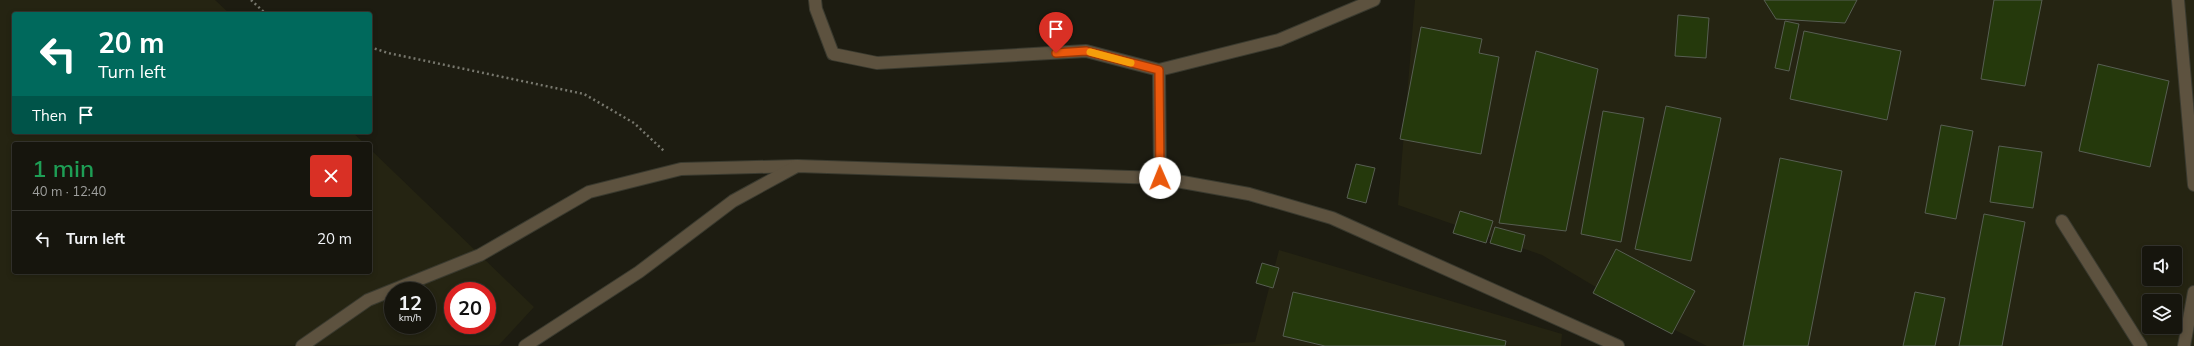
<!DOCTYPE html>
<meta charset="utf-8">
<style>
body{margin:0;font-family:Mulish,sans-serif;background:#23221b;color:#f1f3f6;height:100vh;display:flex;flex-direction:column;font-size:15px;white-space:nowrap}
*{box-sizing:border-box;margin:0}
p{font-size:13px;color:#9e9f9d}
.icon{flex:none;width:22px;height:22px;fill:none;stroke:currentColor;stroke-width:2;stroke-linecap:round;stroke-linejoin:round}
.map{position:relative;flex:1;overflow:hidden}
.sheet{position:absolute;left:12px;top:142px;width:360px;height:132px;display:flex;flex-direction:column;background:#16150d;border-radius:4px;box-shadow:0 2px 6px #0003,0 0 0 1px #35342e}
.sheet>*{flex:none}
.top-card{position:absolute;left:12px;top:12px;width:360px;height:122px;border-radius:4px;box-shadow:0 2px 6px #0003,0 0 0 1px #35342e;background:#00695c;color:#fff;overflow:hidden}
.controls{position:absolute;left:2142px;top:246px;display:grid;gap:8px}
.controls a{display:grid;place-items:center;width:40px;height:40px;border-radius:4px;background:#16150d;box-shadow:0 2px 6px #0003,0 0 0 1px #35342e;font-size:20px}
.speed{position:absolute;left:384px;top:282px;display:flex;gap:8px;font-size:20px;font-weight:700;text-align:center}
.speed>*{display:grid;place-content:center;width:52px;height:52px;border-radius:50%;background:#16150d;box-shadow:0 2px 6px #0003,0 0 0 1px #35342e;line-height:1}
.speed small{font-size:10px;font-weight:400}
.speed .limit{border:6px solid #d22;background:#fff;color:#111}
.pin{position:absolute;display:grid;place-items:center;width:34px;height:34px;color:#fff;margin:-41px -17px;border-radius:50% 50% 50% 0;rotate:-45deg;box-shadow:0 0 4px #0007}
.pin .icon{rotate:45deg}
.me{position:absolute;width:44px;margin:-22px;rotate:359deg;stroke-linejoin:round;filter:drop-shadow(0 0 3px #0008)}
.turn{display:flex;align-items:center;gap:14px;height:84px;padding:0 20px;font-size:18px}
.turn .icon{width:52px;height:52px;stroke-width:2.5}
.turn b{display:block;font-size:28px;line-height:34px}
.then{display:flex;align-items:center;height:38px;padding:0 20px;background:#0003;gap:8px;font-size:15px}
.round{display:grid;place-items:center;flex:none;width:42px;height:42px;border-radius:4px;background:#23221b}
.head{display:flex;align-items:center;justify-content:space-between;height:68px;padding:0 20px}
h1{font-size:24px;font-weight:600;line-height:30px;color:#1e9e55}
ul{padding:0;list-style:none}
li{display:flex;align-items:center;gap:12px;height:56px;padding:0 20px;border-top:1px solid #35342e}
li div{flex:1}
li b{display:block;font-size:15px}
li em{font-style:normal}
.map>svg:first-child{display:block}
</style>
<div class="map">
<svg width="2194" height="346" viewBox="0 0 2194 346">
<rect width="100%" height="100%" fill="#1d1c11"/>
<!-- built -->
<g fill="#252412" fill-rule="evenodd">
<path d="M0,0H215L230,14H14V132H352L365,144H14V272H370V149L534,307L499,345L0,346ZM393,291H427V325H393ZM453,291H487V325H453Z"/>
<path d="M1415,0H2194V346H1707L1631,308L1542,255L1398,205ZM2149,253H2175V279H2149ZM2149,301H2175V327H2149Z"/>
<polygon points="1279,250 1562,334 1561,346 1200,346 1255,342"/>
</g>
<!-- building -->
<g fill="#25390c" stroke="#575e52">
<polygon points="1764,0 1857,0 1845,23 1776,19"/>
<polygon points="1994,0 2042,0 2025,86 1981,79"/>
<polygon points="1678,15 1709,18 1706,58 1675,56"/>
<polygon points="1785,21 1799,24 1789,71 1775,68"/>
<polygon points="1421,27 1482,39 1479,53 1499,57 1481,154 1400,139"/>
<polygon points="1804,31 1901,51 1887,120 1790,99"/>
<polygon points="1536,51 1598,69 1566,231 1499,223"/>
<polygon points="2098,64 2169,81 2150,167 2079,151"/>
<polygon points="1666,106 1721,118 1691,261 1635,249"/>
<polygon points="1603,111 1644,118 1621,242 1581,234"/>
<polygon points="1941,125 1973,131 1956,219 1925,213"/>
<polygon points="1999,146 2042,152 2033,208 1990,202"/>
<polygon points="1780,158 1842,171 1808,346 1743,346"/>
<polygon points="1356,164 1375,168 1366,203 1347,198"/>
<polygon points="1460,211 1493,221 1486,243 1453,233"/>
<polygon points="1984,214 2025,222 2002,346 1959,346"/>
<polygon points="1495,227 1525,235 1521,252 1490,243"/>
<polygon points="1616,249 1695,291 1672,334 1593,293"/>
<polygon points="1262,263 1279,268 1273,288 1256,283"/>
<polygon points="1293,292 1506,341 1505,346 1325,346 1283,336"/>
<polygon points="1915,292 1945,298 1935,346 1903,346"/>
</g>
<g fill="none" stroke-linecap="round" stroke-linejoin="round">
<!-- service casing -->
<g stroke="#3a3a2f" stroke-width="14">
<g id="service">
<polyline points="815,0 816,9 833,54 877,63 1086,51 1159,70 1279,40 1374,0"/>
<polyline points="2178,0 2194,185"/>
<polyline points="1159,70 1160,178"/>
<polyline points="2062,221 2141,346"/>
<polyline points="302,346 368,300 480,255 589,192 681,169 797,166"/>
<polyline points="2184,346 2194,292"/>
</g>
</g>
<!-- minor casing -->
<g stroke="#3a3a2f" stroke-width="14">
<polyline id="minor" points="525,346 639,272 733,201 797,166 1160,178 1249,194 1332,218 1618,346"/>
</g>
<!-- path -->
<g stroke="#77776d" stroke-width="2.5" stroke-dasharray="2 3" stroke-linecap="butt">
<polyline points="251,0 266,14"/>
<polyline points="370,47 388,53 584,94 634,123 664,151"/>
</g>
<!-- service -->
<use href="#service" stroke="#5d523f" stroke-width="12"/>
<!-- minor -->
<use href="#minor" stroke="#5d523f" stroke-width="12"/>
</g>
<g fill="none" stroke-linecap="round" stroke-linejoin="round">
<!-- route casing -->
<g stroke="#983908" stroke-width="10">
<polyline id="route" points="1056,53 1086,51 1159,70 1160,178"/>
</g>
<!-- route -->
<use href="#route" stroke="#ea580c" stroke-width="7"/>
<!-- slow -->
<polyline stroke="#f59e0b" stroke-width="7" points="1090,52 1131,63"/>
</g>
</svg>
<div class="controls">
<a><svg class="icon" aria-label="sound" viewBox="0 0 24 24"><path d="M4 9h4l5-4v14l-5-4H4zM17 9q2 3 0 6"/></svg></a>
<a><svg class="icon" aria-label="layers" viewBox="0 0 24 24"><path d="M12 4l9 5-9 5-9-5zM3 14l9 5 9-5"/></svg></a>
</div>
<div class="speed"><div>12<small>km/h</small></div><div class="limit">20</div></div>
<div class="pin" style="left:1056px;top:53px;background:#d93025"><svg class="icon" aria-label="arrive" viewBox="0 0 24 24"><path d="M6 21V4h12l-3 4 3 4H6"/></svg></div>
<svg class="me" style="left:1160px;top:178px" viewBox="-20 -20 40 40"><circle r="19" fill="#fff"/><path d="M0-13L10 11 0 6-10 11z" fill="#ea580c"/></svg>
<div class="top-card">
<div class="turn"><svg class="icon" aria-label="left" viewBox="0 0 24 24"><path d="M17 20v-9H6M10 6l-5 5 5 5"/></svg><div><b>20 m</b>Turn left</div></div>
<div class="then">Then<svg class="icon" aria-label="arrive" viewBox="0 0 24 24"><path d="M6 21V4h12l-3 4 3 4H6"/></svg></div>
</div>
<section class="sheet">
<div class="head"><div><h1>1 min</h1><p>40 m · 12:40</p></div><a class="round" style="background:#d93025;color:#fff"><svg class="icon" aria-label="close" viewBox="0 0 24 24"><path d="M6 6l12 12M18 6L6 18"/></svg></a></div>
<ul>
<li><svg class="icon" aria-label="left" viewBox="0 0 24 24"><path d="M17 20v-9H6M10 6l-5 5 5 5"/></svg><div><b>Turn left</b></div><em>20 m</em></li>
</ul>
</section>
</div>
